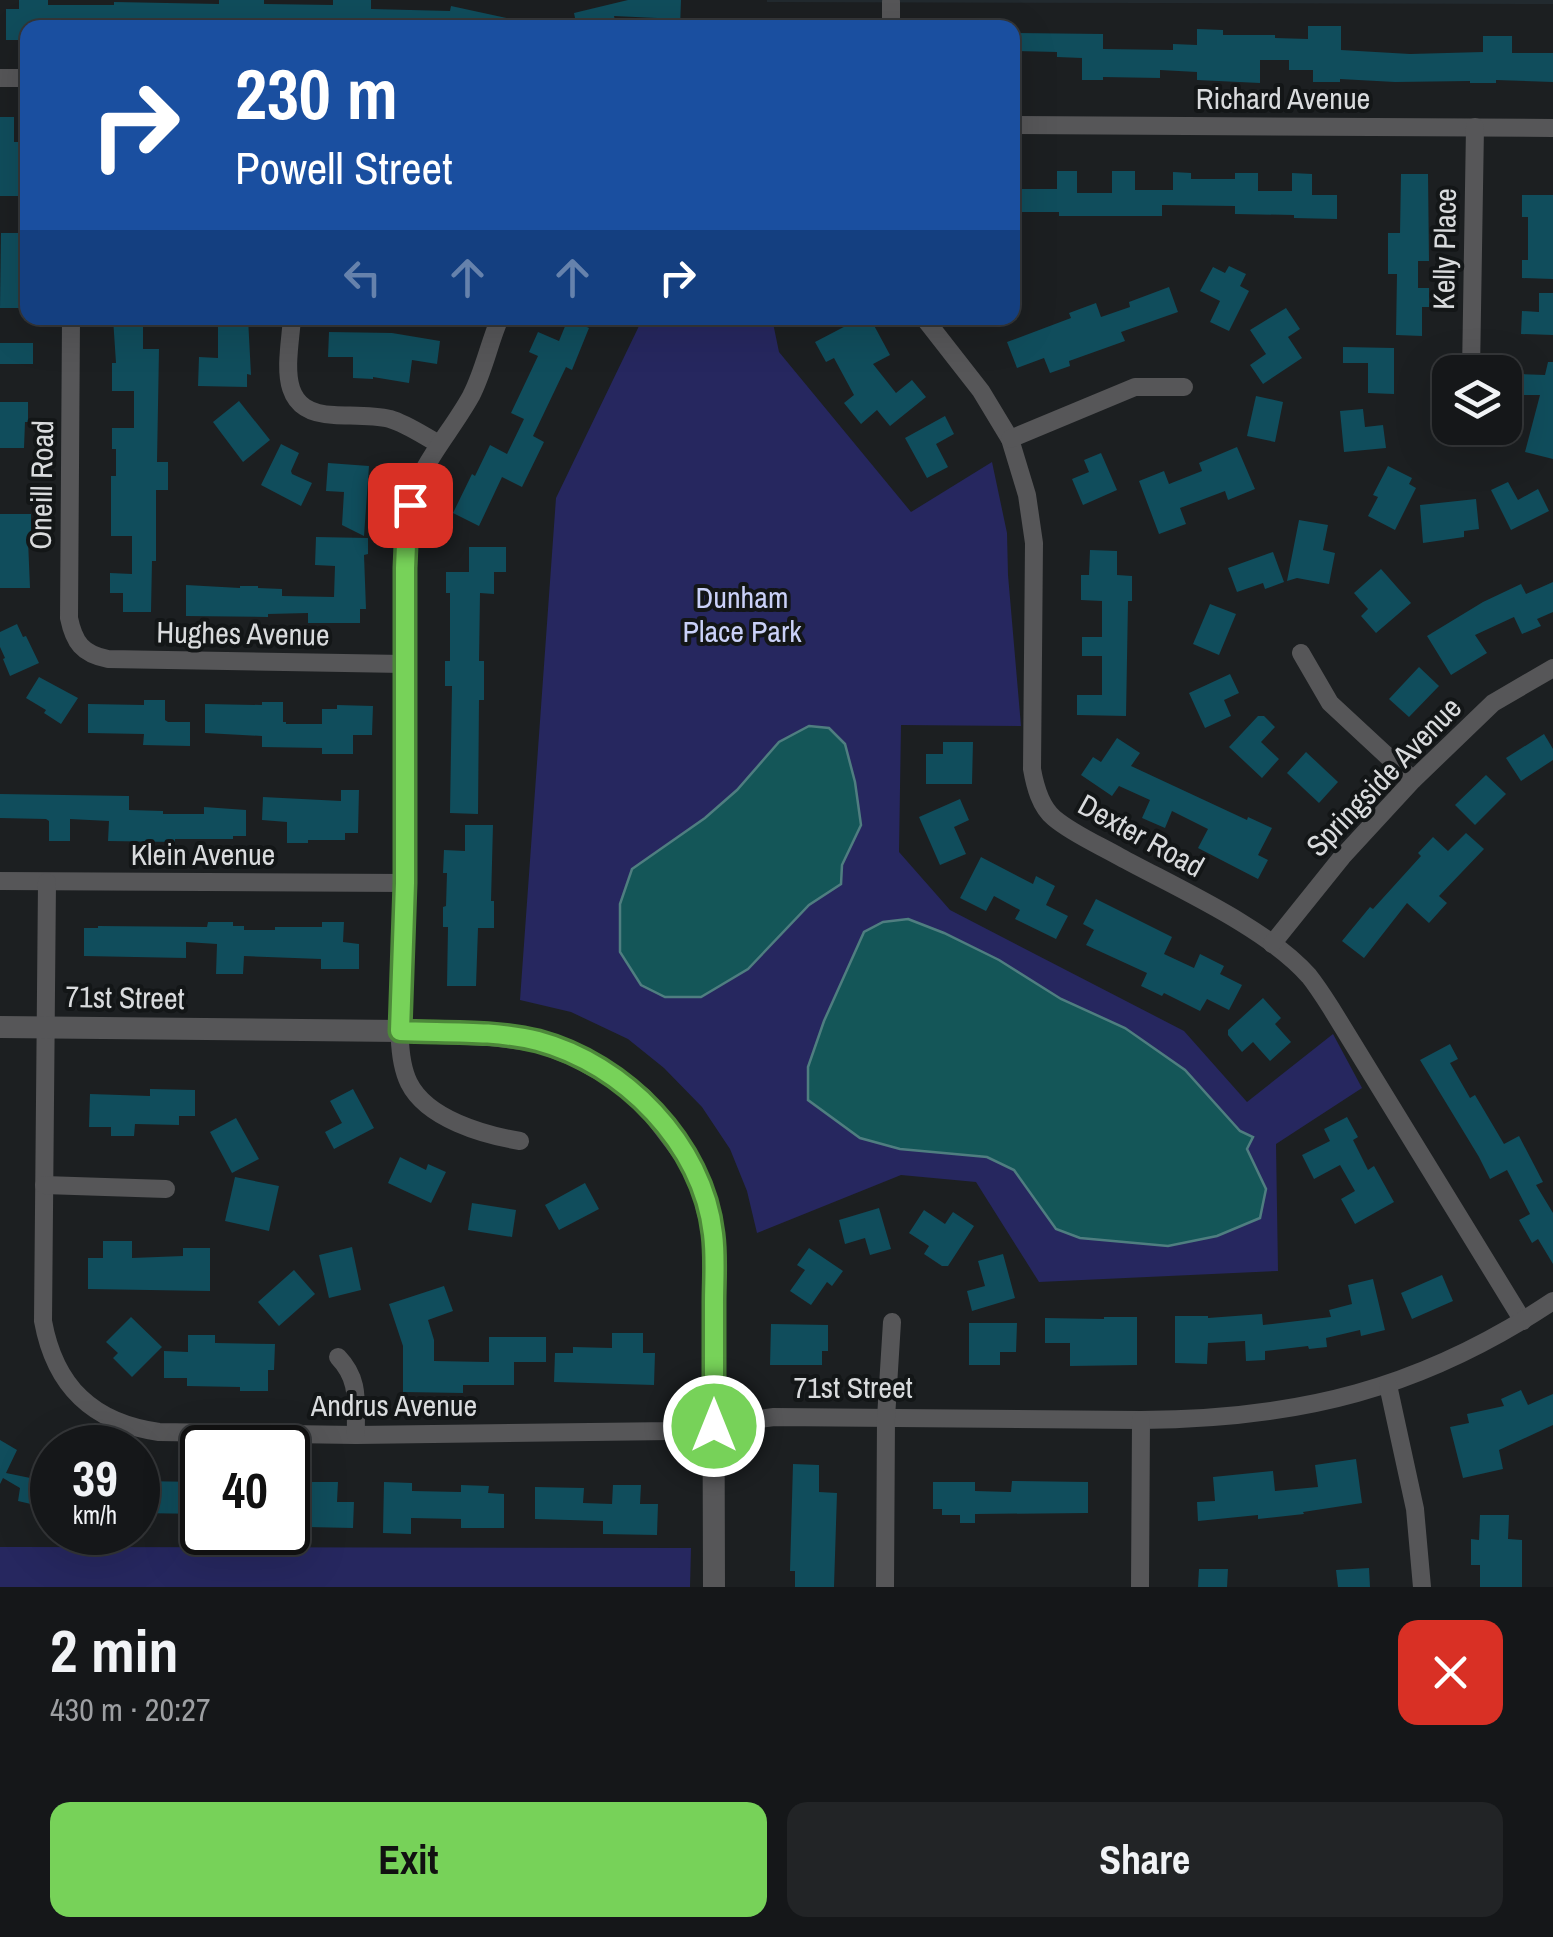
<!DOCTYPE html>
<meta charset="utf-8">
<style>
body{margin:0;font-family:"Archivo Narrow",sans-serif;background:#222426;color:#f1f3f6;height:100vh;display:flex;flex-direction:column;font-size:38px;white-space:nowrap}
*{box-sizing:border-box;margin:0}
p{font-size:32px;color:#9d9fa2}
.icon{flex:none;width:55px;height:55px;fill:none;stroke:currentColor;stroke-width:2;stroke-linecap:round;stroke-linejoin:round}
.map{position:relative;height:1587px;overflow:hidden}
.panel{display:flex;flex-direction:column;background:#151719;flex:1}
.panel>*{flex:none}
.banner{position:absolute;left:20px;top:20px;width:1000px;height:305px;border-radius:20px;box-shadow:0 10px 40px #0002,0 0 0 2px #343638;background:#1a4fa0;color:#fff;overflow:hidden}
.tools{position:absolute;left:1432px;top:355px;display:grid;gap:20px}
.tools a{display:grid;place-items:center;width:90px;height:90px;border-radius:20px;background:#151719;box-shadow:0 10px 40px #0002,0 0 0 2px #343638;font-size:50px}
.speed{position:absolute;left:30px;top:1425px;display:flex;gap:20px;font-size:50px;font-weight:700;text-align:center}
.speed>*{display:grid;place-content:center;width:130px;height:130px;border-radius:50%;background:#151719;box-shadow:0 10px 40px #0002,0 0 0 2px #343638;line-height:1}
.speed small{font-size:25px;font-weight:400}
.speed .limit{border:5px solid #111;border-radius:15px;background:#fff;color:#111}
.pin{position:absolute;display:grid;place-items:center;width:85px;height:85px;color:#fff;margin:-42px;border-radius:20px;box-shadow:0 5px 15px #0006}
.me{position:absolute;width:110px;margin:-55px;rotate:0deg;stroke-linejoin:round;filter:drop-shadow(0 0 8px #0008)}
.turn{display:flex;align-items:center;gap:35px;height:210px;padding:0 50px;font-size:45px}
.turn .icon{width:130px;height:130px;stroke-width:2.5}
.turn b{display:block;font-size:70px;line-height:85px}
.lanes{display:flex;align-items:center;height:95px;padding:0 50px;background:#0003;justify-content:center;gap:50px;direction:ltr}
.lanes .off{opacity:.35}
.round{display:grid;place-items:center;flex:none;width:105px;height:105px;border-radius:20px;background:#222426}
.summary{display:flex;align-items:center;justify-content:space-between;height:170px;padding:0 50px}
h1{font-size:60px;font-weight:700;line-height:75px}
.cta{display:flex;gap:20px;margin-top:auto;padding:20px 50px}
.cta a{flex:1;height:115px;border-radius:20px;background:#77d259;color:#111;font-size:40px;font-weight:700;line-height:115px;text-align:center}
.cta a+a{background:#222426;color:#f1f3f6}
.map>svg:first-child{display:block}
</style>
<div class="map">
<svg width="1553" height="1587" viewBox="0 0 1553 1587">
<rect width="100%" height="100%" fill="#1c1f21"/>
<!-- built -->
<polygon fill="#222a2f" points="767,0 1553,0 1553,4 767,2"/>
<!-- green -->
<g fill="#26275f">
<polygon points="647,318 772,318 779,352 911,512 992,462 1007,533 1008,575 1021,726 901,725 899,852 950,910 1184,1031 1247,1102 1333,1034 1362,1088 1276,1144 1278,1271 1039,1282 976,1182 901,1175 757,1233 747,1191 730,1149 702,1107 664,1068 628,1039 571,1012 520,1000 556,498 639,326"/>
<polygon points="0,1547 691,1548 690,1587 0,1587"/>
</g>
<!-- water -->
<g fill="#145658" stroke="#4f7e80" stroke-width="2.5">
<polygon points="809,726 829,728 845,744 855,782 861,825 842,865 841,884 809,905 748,969 701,997 665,997 641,985 620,952 620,904 632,869 705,818 737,790 779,742"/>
<polygon points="908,919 944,933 999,960 1061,999 1125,1028 1185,1070 1240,1131 1253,1137 1247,1149 1266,1189 1260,1218 1217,1236 1168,1246 1080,1238 1056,1229 1014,1170 987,1157 900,1149 860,1138 808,1100 808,1067 824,1021 864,932 883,922"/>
</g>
<!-- building -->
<g fill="#104d5c">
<polygon points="19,0 48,0 48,5 114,5 114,2 219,4 219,0 264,0 264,4 333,5 333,0 371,0 371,9 450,11 451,6 520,21 519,28 242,28 242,20 205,19 205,28 28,28 28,40 6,40 6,9 19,9"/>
<polygon points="628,0 681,0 680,28 657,28 657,18 614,16 617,28 577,28 574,13"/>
<polygon points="1308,26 1341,26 1341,50 1410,54 1483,52 1483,36 1512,36 1512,53 1553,53 1553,82 1496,80 1496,83 1470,83 1470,81 1395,82 1340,79 1340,82 1313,82 1313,70 1289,70 1289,60 1260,60 1260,83 1197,80 1197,72 1160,70 1160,78 1103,77 1103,80 1082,80 1082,58 1057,57 1057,52 1012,51 1012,33 1103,34 1103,49 1173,50 1173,44 1197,45 1197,29 1223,30 1223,35 1275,35 1275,38 1308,39"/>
<polygon points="0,117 14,117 14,142 28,142 28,196 0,196"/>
<polygon points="1057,171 1077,171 1077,193 1112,193 1112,171 1135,171 1135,190 1173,190 1173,172 1191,173 1191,179 1235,179 1235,173 1258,173 1258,191 1292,191 1292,173 1312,174 1312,195 1337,195 1337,219 1294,218 1294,215 1235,214 1235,206 1162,205 1162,216 1059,216 1059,212 1012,212 1012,189 1057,189"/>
<polygon points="1401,174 1428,174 1429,261 1418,261 1418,288 1429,288 1429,307 1422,307 1422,336 1396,335 1397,274 1388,274 1388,233 1400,233"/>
<polygon points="1522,195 1553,195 1553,279 1522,278 1522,260 1528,260 1528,217 1522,217"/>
<polygon points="1,233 28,233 28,308 0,308"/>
<polygon points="1229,266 1246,274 1240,286 1249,291 1229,331 1210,322 1220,301 1200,291 1213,267 1225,273"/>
<polygon points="1169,287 1178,312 1121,332 1125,341 1069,361 1070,366 1050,373 1044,358 1017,368 1007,342 1071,318 1069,313 1096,303 1101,317 1130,307 1129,302"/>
<polygon points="1539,293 1553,293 1553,335 1521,334 1522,311 1539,312"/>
<polygon points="1286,308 1300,329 1288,337 1302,358 1263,384 1250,365 1266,354 1250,330"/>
<polygon points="113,318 143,318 143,349 159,349 157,462 168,462 168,490 156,490 156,561 152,561 151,612 123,612 123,593 110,593 110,573 132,574 132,536 111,536 111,476 116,476 116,449 112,449 112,428 134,428 134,391 112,391 112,363 116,363"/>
<polygon points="218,318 248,318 251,375 247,374 247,387 198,386 199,357 218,358"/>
<polygon points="861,318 870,318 890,355 873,364 896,393 912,380 926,397 890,426 877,410 861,424 844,403 854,395 834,358 826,362 815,342"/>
<polygon points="568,319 589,328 572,370 566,367 533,436 544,442 522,487 502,477 479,526 453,513 472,474 475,476 490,445 507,454 524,419 511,413 538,356 529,352 538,332 559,341"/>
<polygon points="329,332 392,333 440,341 437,364 412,360 409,383 373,377 373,379 353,378 353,357 328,357"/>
<rect x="0" y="343" width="33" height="21"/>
<polygon points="1343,347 1394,348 1394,394 1368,393 1368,363 1343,363"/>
<polygon points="1548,362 1553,362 1553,459 1525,452 1540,395 1521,395 1521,374 1545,375"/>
<polygon points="1256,396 1283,402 1275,442 1247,436"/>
<polygon points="239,401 270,440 243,462 213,422"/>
<polygon points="0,402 28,402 28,422 25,422 24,448 0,448"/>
<polygon points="1363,409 1365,427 1383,425 1386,448 1344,452 1340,411"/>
<polygon points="945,416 954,434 936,444 948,467 927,478 905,438"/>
<polygon points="281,444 299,453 291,471 292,474 312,483 301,506 261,485"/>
<polygon points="1237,447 1255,489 1228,500 1225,491 1180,508 1186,524 1159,534 1139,481 1164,471 1169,484 1202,471 1199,463"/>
<polygon points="1101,453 1117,490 1083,505 1072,479 1089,472 1084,460"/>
<polygon points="328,463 369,466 364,536 342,525 344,492 326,491"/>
<polygon points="1388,466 1412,478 1409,484 1416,488 1395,530 1368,516 1378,497 1373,495"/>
<polygon points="1508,482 1518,500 1538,489 1549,511 1511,530 1491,490"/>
<polygon points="1476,499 1479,529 1464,531 1464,537 1423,543 1420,505"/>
<polygon points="0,514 31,514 31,540 28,540 30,588 0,588"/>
<polygon points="1299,520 1328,525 1323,550 1335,553 1329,584 1297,578 1287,581"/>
<polygon points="316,537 368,538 368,554 364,555 366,609 360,609 360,623 308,623 308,613 268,614 268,617 186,616 186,585 240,588 240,586 258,586 258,588 282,589 282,596 334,597 335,566 315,565"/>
<polygon points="469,547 506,547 506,572 494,572 494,594 480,593 479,661 484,661 484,700 479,700 478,814 450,813 452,686 445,686 445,661 450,661 450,593 446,593 446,572 469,572"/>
<polygon points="1090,550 1117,551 1117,575 1132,576 1132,601 1128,601 1126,716 1077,715 1077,695 1102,695 1102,656 1082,656 1082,637 1102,637 1102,601 1081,600 1081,575 1089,575"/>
<polygon points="1273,552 1284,582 1265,589 1263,583 1237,592 1228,568"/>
<polygon points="1381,569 1411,603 1376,633 1361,616 1368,609 1354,593"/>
<polygon points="1553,582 1553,612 1537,619 1541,626 1522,634 1514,617 1475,635 1487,653 1451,675 1427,636 1483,602 1521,584 1526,594"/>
<polygon points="1210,604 1236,614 1219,655 1193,644"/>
<polygon points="17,624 23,637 26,636 39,663 10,676 3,659 5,658 0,647 0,632"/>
<polygon points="1419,667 1439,686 1409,717 1389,699"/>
<polygon points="1230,674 1239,693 1224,700 1231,716 1205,728 1189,693"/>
<polygon points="39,677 78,698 61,724 44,713 46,710 26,698"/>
<polygon points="144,700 165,700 165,720 168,722 190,722 190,746 143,745 144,734 88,733 88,704 144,705"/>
<polygon points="262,702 283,702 283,722 286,722 286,724 322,724 322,709 337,709 337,705 373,706 372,735 353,735 353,754 322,754 322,748 262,747 262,736 205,733 205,704 262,705"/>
<polygon points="1258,716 1264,716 1275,727 1261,742 1279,759 1262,778 1229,747"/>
<polygon points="1544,734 1553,749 1553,760 1521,781 1506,758"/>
<polygon points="1117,738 1140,753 1131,766 1247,820 1248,817 1272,828 1258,855 1268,860 1258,879 1198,848 1208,829 1172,811 1165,828 1142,818 1150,800 1119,786 1112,796 1081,775 1093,757 1101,762"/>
<polygon points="943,742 973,742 972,784 926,784 926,754 943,754"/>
<polygon points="1306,752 1338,782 1319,803 1287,773"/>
<polygon points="1486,775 1506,794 1475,825 1455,805"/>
<polygon points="341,790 359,790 358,833 345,833 345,840 308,840 308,843 287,843 287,822 262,820 263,797 341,801"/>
<polygon points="0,794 129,796 129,810 163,811 163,814 204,814 204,807 246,810 246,836 233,836 233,839 175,839 175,842 108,841 109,821 70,819 70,841 49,841 49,821 46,819 0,818"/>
<polygon points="960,799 969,820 954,827 966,854 940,865 919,817"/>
<polygon points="465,825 493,825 491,901 494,901 494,928 478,928 476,986 447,986 448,927 443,927 443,907 446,906 447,873 443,873 444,850 465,851"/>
<polygon points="1466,833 1484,849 1439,896 1447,903 1429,923 1407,903 1364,958 1342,941 1370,907 1373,909 1421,856 1418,853 1433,837 1448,851"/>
<polygon points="981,857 1033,884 1036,876 1055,886 1046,905 1068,916 1056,939 1015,919 1020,910 994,896 986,911 960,898"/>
<polygon points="1096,899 1172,937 1164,954 1194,968 1200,954 1224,966 1220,974 1242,985 1229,1010 1207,999 1200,1011 1164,993 1162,996 1141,986 1147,973 1086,945 1094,930 1083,924"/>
<polygon points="208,922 233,922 233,926 244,926 244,930 275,930 275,927 322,927 322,922 344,922 343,942 359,944 359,969 321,969 321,959 244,956 243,974 216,974 217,944 186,942 186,958 84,956 84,928 98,928 98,926 207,927"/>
<polygon points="1263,998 1281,1018 1275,1024 1291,1042 1270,1061 1253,1042 1242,1052 1228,1035 1228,1030"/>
<polygon points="1450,1044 1458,1059 1450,1063 1470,1098 1475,1095 1504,1144 1519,1136 1543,1182 1536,1185 1553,1213 1553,1264 1538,1239 1532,1243 1519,1220 1530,1214 1507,1170 1490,1179 1479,1157 1420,1060"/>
<polygon points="150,1089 195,1090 195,1116 179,1116 179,1125 135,1124 134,1136 111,1136 111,1127 89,1127 90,1094 150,1096"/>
<polygon points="353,1089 374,1128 334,1149 325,1132 342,1123 330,1101"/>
<polygon points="1347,1117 1358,1137 1353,1140 1368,1170 1374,1166 1394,1202 1355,1224 1341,1199 1355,1191 1340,1165 1314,1179 1302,1155 1330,1141 1324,1129"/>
<polygon points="236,1118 259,1159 232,1173 210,1132"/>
<polygon points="400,1157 426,1170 428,1164 446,1172 431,1203 388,1183"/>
<polygon points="235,1177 279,1186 269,1231 225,1221"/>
<polygon points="585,1183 599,1209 559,1230 545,1205"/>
<polygon points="472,1203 516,1210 512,1237 468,1230"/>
<polygon points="879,1208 891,1249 870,1255 865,1238 845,1244 839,1220"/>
<polygon points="924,1210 945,1224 953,1212 974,1226 948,1266 942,1266 924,1254 929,1246 909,1233"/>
<polygon points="103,1241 132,1241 132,1258 183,1256 183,1248 210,1248 210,1291 88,1289 88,1258 103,1258"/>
<polygon points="352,1247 361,1290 329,1298 319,1255"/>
<polygon points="809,1248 843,1271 832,1286 827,1282 811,1305 790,1291 805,1270 797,1265"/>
<polygon points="1003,1254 1015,1298 972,1311 967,1291 985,1286 978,1261"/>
<polygon points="294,1270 315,1294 279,1326 258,1302"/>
<polygon points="1442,1275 1453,1301 1412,1319 1401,1293"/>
<polygon points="1373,1279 1385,1330 1361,1336 1360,1330 1326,1338 1327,1347 1309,1349 1308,1346 1265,1351 1265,1360 1246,1361 1245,1341 1208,1343 1207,1364 1175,1363 1175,1316 1208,1316 1208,1318 1262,1314 1263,1325 1331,1317 1329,1310 1352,1304 1348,1285"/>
<polygon points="444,1286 453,1311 428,1320 434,1340 434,1361 489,1362 489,1337 546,1337 546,1362 514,1362 514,1385 463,1385 463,1393 403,1392 403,1346 389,1304"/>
<polygon points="131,1317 162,1347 132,1377 113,1358 118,1353 106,1342"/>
<polygon points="1104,1317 1137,1317 1137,1365 1070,1366 1070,1343 1045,1343 1045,1318 1104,1319"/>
<polygon points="969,1323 1017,1323 1016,1352 1000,1352 1000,1365 969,1365"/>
<polygon points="771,1324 828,1325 828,1351 822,1351 822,1365 770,1365"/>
<polygon points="612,1333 643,1333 643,1353 655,1353 654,1385 554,1382 555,1353 573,1353 573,1347 612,1348"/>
<polygon points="188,1335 215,1335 215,1343 275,1344 274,1370 268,1370 268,1391 240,1391 240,1387 187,1386 187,1378 164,1378 164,1351 188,1352"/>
<polygon points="1521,1390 1528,1405 1553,1394 1553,1425 1499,1450 1503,1469 1463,1478 1450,1427 1469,1423 1467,1414 1504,1406 1501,1399"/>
<polygon points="0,1440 17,1450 6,1473 40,1480 46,1449 52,1450 52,1509 18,1501 20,1488 3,1478 0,1484"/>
<polygon points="1356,1459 1362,1503 1303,1512 1304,1514 1258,1519 1258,1515 1198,1521 1197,1502 1215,1501 1213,1477 1273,1471 1275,1491 1318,1487 1315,1465"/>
<polygon points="793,1464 819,1465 819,1492 837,1493 834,1587 795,1587 795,1571 790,1571"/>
<polygon points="138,1481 202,1482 202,1514 138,1513"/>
<polygon points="1012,1481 1088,1482 1088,1513 975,1514 975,1523 960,1523 960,1515 942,1515 942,1509 933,1509 933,1482 975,1482 975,1491 1011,1492"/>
<polygon points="308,1482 338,1482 337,1502 354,1502 353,1528 308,1527"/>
<polygon points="384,1482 412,1483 412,1491 461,1492 461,1485 489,1486 488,1493 504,1494 504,1528 461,1528 461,1519 411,1518 411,1534 383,1533"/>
<polygon points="613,1485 641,1485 640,1504 658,1504 657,1535 603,1534 603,1521 535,1519 535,1487 584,1488 583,1503 612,1504"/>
<polygon points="1480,1515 1509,1515 1508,1539 1522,1540 1522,1587 1480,1587 1480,1565 1471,1565 1471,1539 1479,1540"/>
<polygon points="1369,1568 1370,1587 1338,1587 1336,1570"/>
<polygon points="1199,1569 1228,1569 1227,1587 1198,1587"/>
</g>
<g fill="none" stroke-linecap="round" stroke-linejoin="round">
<!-- minor -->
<g stroke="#565658" stroke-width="18">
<polyline points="891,28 891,2"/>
<polyline points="0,78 28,78"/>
<polyline points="1012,125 1553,128"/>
<path d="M71,318L69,618C74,642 82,654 108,659L404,664"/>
<path d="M292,318C289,360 274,413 334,415C352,416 373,415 390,419C407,424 424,436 439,444"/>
<path d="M500,318C489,343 484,371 471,396C450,434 419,465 409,508C400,551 404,608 404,652C404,753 406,855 403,956C402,993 393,1051 409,1083C427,1119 484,1135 520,1141"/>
<path d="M924,318L981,391L1010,439L1027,495L1034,543L1032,769C1035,786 1040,806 1054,818C1073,834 1099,845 1120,857C1177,888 1267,928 1309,976C1317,986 1324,997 1331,1008L1523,1321"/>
<polyline points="1471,372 1475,127"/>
<polyline points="1457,429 1458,428"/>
<polyline points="1010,439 1135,387 1184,387"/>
<polyline points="1301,653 1330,703 1413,780"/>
<polyline points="0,881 405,883"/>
<path d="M47,882L43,1321C55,1387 93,1423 159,1432L356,1435L672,1431L774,1417L1141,1420C1299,1419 1421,1389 1553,1301"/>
<polyline points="1272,944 1342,857 1413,780 1493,703 1553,668"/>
<polyline points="44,1185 166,1189"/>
<path d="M338,1357C361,1381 355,1403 356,1435"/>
<polyline points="1388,1385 1415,1509 1422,1587"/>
<polyline points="885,1587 886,1418 892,1322"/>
<polyline points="1140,1587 1141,1420"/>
</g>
<!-- tertiary -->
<polyline stroke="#565658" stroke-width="22" points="0,1027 400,1031 491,1035 538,1041 576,1056 614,1077 642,1098 688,1159 702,1188 713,1233 714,1587"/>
</g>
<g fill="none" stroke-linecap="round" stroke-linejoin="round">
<!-- route casing -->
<g stroke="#4d883a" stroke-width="25">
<path id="route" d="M410,505L407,521L405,568V883L400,1031C445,1033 494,1030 538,1041C624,1064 703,1144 713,1234C716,1257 714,1280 714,1303C714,1344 714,1385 714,1426"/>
</g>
<!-- route -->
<use href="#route" stroke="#77d259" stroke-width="18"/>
</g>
<g text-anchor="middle" stroke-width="8" stroke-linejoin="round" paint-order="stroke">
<!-- street labels -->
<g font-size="30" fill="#d9dbdd" stroke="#131617">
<text x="1283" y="109">Richard Avenue</text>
<text transform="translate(1445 249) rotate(-89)" y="10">Kelly Place</text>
<text transform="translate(42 485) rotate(-89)" y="10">Oneill Road</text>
<text transform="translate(243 634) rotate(1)" y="10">Hughes Avenue</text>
<text transform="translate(1384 777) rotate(-46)" y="10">Springside Avenue</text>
<text transform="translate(1141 836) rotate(29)" y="10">Dexter Road</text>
<text x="203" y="865">Klein Avenue</text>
<text transform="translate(125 998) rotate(1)" y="10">71st Street</text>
<text x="853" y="1398">71st Street</text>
<text x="394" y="1416">Andrus Avenue</text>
</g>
<!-- park labels -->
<g font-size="30" fill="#cad1f8" stroke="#131617">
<text x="742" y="608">Dunham<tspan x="742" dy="34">Place Park</tspan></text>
</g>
</g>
</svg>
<div class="tools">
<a><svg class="icon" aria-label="layers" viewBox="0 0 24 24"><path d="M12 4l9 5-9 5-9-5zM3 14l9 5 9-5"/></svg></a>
</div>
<div class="speed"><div>39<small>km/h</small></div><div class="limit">40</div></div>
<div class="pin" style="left:410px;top:505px;background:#d93025"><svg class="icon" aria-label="arrive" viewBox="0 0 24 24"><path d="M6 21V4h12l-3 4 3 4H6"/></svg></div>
<svg class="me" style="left:714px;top:1426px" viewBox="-20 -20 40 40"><circle r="17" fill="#77d259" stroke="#fff" stroke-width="3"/><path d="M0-11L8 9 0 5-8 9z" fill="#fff"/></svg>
<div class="banner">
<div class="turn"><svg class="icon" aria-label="right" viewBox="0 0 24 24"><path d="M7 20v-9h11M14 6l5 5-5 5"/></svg><div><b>230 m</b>Powell Street</div></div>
<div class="lanes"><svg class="icon off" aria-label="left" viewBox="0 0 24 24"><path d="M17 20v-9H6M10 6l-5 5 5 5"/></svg><svg class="icon off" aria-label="ahead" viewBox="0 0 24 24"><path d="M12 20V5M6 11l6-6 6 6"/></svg><svg class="icon off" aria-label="ahead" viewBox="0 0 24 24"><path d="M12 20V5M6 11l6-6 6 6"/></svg><svg class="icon" aria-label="right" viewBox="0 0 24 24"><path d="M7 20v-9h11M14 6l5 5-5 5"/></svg></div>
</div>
</div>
<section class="panel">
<div class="summary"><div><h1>2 min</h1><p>430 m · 20:27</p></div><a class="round" style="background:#d93025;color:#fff"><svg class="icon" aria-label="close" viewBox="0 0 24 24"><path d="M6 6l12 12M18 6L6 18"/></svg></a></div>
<div class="cta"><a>Exit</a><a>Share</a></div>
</section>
